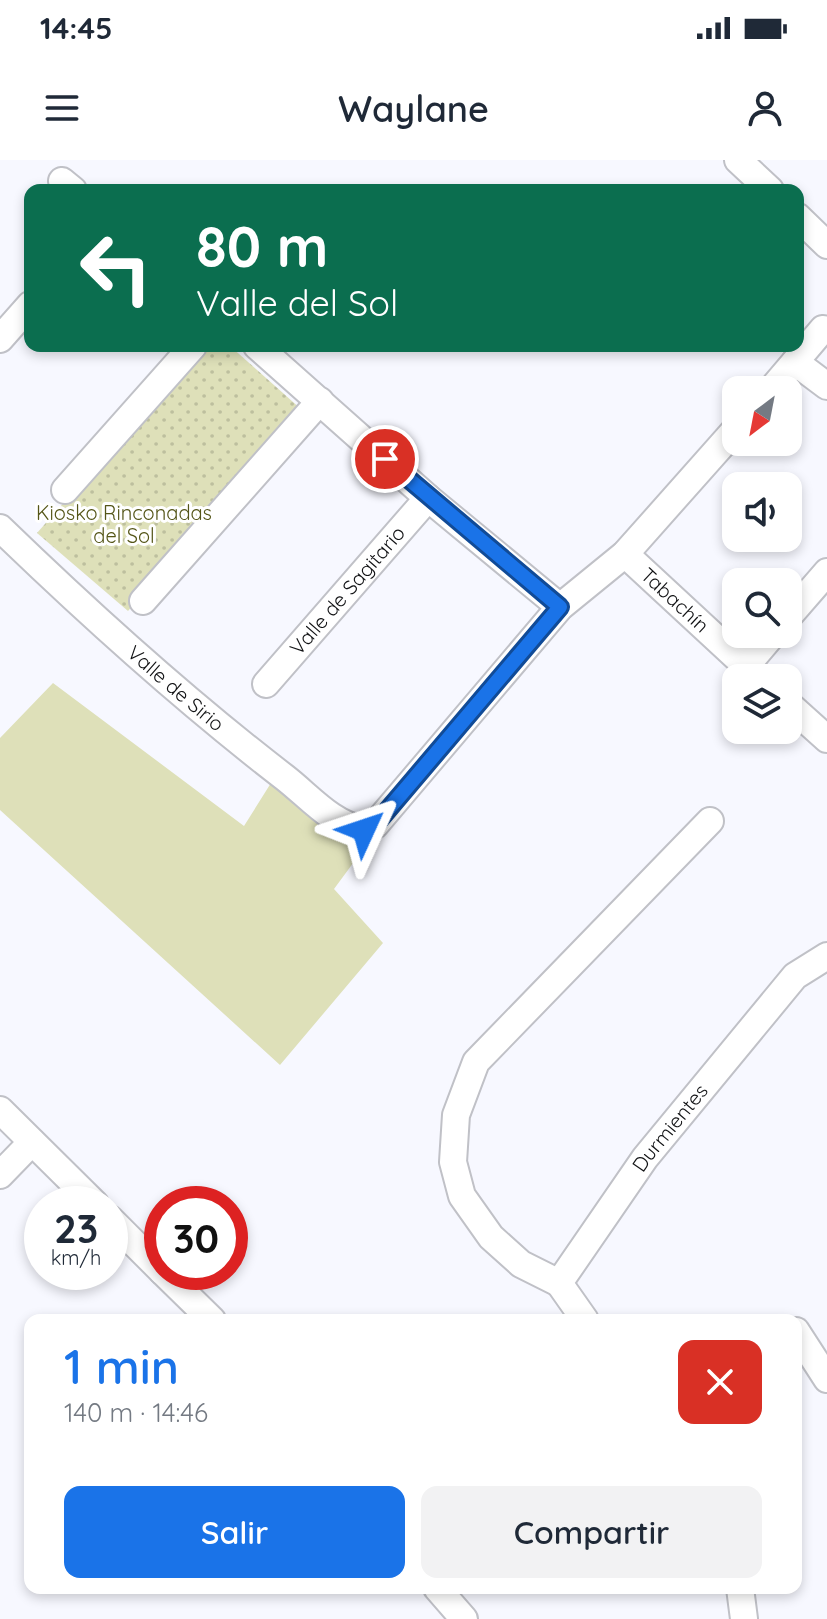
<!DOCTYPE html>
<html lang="es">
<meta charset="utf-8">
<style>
body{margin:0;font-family:Quicksand,sans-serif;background:#f2f2f3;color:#1f2937;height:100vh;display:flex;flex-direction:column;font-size:30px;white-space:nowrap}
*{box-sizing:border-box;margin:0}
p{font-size:26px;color:#747a83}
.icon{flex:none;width:44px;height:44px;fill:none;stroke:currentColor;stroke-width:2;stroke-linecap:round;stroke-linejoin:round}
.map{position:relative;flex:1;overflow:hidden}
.drawer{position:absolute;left:24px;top:1154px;width:778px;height:280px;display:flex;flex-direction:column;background:#fff;border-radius:16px;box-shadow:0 4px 12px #0003}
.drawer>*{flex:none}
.banner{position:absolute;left:24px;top:24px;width:780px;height:168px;border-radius:16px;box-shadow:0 4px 12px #0003;background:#0b6e4f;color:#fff;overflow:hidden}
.needle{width:52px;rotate:212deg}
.tools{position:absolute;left:722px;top:216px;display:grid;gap:16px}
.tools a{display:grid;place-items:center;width:80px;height:80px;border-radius:16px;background:#fff;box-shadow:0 4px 12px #0003;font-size:40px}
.speed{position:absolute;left:24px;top:1026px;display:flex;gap:16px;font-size:40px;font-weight:700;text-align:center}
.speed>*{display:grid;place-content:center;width:104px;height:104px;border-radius:50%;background:#fff;box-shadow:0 4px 12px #0003;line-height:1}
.speed small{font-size:20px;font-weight:400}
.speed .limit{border:12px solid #d22;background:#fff;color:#111}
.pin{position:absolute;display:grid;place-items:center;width:68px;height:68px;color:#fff;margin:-34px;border:4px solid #fff;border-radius:50%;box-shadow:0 2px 8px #0007}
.me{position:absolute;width:88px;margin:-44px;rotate:48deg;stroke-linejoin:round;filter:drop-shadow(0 0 6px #0008)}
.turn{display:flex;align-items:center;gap:28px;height:168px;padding:0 40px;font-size:36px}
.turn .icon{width:104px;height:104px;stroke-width:2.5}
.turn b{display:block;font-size:56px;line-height:68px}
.round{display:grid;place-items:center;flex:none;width:84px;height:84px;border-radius:16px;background:#f2f2f3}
.headline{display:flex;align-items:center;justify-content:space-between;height:136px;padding:0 40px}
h1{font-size:48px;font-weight:600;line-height:60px;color:#1a73e8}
.action{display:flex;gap:16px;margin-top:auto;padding:16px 40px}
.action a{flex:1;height:92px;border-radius:16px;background:#1a73e8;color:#fff;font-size:32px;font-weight:600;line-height:92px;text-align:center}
.action a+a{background:#f2f2f3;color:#1f2937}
.status{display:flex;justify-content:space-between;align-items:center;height:56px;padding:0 40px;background:#fff;direction:ltr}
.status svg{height:22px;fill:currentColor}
header{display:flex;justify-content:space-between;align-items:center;height:104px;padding:0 40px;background:#fff;font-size:36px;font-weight:600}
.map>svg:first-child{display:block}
</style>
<div class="status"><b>14:45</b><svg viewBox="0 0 49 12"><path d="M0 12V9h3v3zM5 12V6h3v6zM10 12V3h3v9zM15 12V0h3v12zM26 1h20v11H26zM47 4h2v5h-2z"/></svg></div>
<header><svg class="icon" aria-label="menu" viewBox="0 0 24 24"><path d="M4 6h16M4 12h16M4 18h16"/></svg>Waylane<svg class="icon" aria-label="person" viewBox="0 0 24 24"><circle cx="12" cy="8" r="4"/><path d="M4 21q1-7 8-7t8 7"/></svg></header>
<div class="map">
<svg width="827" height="1459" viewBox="0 0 827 1459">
<defs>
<pattern id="park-dots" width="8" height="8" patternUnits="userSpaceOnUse" patternTransform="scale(2)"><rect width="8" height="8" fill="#dee0b9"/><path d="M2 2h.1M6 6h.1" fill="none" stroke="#bdbf9e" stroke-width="1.8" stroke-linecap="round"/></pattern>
</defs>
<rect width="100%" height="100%" fill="#f7f8ff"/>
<!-- grass -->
<polygon fill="#dee0b9" points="53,523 244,666 276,615 362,691 334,729 383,783 280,905 0,650 0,578"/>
<!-- park -->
<polygon fill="url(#park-dots)" points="210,186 230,186 302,250 128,451 37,373 106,295"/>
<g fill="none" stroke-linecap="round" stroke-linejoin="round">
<!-- minor casing -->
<g stroke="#c0c1c7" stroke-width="30">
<g id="minor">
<polyline points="738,0 770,30"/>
<polyline points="62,21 73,30"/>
<polyline points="798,57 827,85"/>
<polyline points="0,179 30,145"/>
<polyline points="257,186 428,338 560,447"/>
<polyline points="795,202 827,226"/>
<polyline points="771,230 823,169"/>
<polyline points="65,330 193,186"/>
<path id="s1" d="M0,368C91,456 184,540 284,617C310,637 331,664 364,670L375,665L560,447L625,394L736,269"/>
<path id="s2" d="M625,394L759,518"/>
<polyline points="143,441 320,241"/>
<polyline points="788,457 827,412"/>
<polyline points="746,506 773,474"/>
<path id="s3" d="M266,524L428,338"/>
<polyline points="788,544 827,579"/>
<polyline points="0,950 95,1044"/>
<polyline points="0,1015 32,982"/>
<polyline points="110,1059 162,1111"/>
<polyline points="163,1112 212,1160"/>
<polyline points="559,1123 521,1104 491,1077 462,1036 453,1002 456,955 476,902 710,661"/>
<path id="s4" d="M585,1160L559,1123L645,998L795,816L827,796"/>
<polyline points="796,1171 827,1219"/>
<polyline points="437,1428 464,1459"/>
<polyline points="740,1428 744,1459"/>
</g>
</g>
<!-- minor -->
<use href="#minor" stroke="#fff" stroke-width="26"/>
</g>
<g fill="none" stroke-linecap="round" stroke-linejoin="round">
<!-- route casing -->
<g stroke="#114b97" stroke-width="20">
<polyline id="route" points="364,670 375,665 560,447 385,299"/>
</g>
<!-- route -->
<use href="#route" stroke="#1a73e8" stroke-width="14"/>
</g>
<g text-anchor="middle" stroke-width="6" stroke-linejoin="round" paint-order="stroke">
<!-- park labels -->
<g font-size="20" fill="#545517" stroke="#fff">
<text x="124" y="360">Kiosko Rinconadas<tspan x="124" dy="23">del Sol</tspan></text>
</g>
<!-- street labels -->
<g font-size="20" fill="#111214" stroke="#fff">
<text dy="7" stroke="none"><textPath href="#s3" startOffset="124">Valle de Sagitario</textPath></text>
<text dy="7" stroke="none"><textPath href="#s2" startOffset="68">Tabachín</textPath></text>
<text dy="7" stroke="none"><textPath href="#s1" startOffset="238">Valle de Sirio</textPath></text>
<text dy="7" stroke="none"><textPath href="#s4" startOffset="236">Durmientes</textPath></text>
</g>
</g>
</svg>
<div class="tools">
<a><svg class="needle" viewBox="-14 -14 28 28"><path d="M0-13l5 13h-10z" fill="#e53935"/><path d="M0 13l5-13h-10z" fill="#747a83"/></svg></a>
<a><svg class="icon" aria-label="sound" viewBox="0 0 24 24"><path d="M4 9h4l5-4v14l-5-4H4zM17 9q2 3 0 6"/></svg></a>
<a><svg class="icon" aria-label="search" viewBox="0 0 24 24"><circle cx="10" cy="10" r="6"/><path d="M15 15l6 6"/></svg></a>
<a><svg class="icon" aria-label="layers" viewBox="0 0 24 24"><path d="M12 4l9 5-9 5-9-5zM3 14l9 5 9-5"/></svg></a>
</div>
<div class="speed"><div>23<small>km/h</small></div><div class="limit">30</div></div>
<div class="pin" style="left:385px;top:299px;background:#d93025"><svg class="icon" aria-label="arrive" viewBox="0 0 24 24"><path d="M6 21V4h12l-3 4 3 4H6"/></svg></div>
<svg class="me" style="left:364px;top:670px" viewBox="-20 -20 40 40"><path d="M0-17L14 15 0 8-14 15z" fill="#1a73e8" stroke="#fff" stroke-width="4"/></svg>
<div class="banner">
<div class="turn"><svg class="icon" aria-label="left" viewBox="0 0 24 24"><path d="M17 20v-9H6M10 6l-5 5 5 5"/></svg><div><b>80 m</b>Valle del Sol</div></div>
</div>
<section class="drawer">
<div class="headline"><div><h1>1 min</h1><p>140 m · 14:46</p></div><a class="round" style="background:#d93025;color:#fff"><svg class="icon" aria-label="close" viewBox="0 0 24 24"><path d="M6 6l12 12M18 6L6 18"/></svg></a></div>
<div class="action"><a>Salir</a><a>Compartir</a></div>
</section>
</div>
